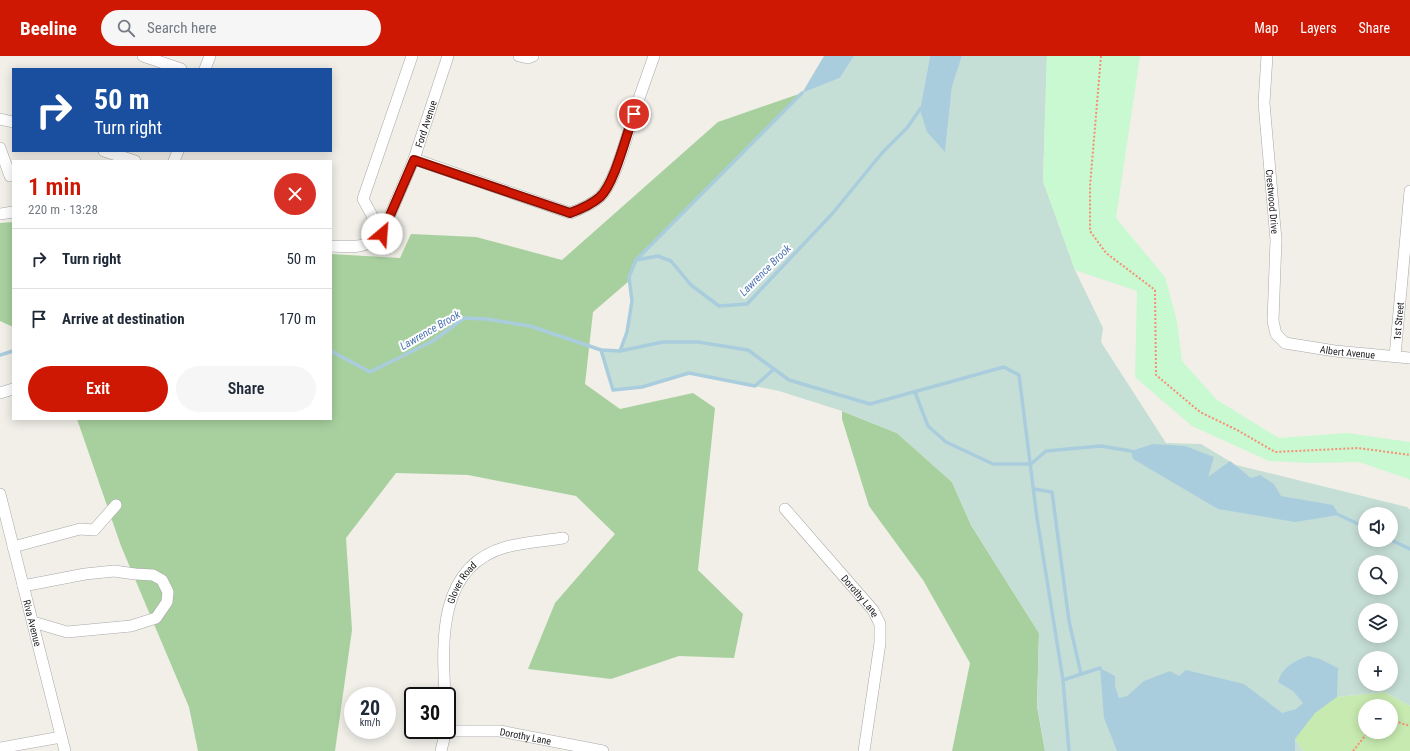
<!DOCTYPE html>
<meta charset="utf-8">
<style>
body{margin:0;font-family:"Roboto Condensed",sans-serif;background:#f6f6f7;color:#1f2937;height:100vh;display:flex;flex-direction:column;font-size:15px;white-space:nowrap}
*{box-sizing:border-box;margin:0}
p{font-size:13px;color:#747a83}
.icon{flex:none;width:22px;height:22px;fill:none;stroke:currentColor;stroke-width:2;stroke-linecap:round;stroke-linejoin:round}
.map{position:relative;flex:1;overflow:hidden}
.drawer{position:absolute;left:12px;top:104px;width:320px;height:260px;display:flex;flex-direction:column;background:#fff;border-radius:0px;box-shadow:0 2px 10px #0003}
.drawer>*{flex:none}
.top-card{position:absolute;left:12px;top:12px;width:320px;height:84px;border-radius:0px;box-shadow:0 2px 10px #0003;background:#1a4fa0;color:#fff;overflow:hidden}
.fabs{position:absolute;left:1358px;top:451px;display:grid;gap:8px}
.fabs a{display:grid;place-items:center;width:40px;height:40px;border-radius:50%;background:#fff;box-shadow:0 2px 10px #0003;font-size:20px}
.speed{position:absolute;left:344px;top:631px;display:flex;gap:8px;font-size:20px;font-weight:700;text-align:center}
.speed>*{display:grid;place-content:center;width:52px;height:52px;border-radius:50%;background:#fff;box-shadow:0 2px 10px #0003;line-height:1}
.speed small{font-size:10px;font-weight:400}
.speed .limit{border:2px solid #111;border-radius:6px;background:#fff;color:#111}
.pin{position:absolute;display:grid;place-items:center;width:34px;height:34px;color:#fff;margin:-17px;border:2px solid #fff;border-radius:50%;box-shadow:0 1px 4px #0007}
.me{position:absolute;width:44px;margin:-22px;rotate:27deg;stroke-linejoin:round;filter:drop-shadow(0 0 3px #0008)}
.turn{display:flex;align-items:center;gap:14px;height:84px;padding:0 16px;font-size:18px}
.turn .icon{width:52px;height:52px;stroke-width:2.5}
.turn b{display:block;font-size:28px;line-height:34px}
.round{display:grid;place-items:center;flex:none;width:42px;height:42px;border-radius:21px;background:#f6f6f7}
.head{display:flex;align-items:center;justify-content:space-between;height:68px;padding:0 16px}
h1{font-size:24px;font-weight:600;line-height:30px;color:#cf1803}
.primary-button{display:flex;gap:8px;margin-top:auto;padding:8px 16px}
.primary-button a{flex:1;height:46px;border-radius:24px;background:#cf1803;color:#fff;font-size:16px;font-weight:600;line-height:46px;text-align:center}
.primary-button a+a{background:#f6f6f7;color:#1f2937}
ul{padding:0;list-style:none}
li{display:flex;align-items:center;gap:12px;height:60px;padding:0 16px;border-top:1px solid #e0e1e3}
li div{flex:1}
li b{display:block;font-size:15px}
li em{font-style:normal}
header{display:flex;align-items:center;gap:24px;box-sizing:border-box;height:56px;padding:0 20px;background:#cf1803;color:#fff}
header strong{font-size:19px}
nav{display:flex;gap:22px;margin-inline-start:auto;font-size:14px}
.search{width:280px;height:36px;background:#f6f6f7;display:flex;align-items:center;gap:10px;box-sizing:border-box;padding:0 14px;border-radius:22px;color:#747a83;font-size:15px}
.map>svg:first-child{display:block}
</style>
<header>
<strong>Beeline</strong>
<div class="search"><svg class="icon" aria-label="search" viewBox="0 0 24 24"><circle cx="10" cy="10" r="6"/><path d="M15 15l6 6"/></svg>Search here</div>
<nav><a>Map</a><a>Layers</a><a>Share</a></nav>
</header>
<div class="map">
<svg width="1410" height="695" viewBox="0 0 1410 695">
<rect width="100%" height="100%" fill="#f1efe8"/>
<!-- grass -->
<path fill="#c7eab0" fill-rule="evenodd" d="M1385,636L1410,650V695H1303L1295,683L1313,646L1337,641ZM1365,650H1391V676H1365Z"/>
<!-- forest -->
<g fill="#a8d09e">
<polygon points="802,37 658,200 593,256 585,328 620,353 693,337 715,352 698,514 743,558 734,602 679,600 611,623 528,613 555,547 615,478 576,440 468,419 396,417 346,482 352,574 335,695 198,695 189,651 121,490 77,363 331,363 331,198 400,202 411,178 476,181 562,204 718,66"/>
<polygon points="13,166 13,271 0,265 0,167"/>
<polygon points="842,355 897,377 952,426 971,469 1039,577 1037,650 1045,695 952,695 970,607 923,524 869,450 842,363"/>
</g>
<!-- wetland -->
<path fill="#c6dfd6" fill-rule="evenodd" d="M854,0H930L920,54L945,95L952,31L962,0H1047L1043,125L1075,214L1103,272L1101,286L1166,387L1201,388L1236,409L1407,451L1410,454V650L1385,636L1337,641L1313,646L1295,683L1303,695H1045L1037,650L1039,577L971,469L952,426L897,377L842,355L779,335L689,317L642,331L613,334L601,294L620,295L627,276L632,245L629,221L636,204L802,37L840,22ZM1365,458H1391V484H1365ZM1365,506H1391V532H1365ZM1365,554H1391V580H1365ZM1365,602H1391V628H1365Z"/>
<!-- park -->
<polygon fill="#c8f9d1" points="1047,0 1140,0 1116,162 1165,221 1177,265 1182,305 1217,344 1279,382 1347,377 1410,386 1410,425 1409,423 1359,406 1311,407 1269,405 1192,370 1135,321 1137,235 1075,214 1043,125"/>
<!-- water -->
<g fill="#aacdde">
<polygon points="824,0 854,0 840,22 802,37"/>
<polygon points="930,0 962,0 952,31 945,96 927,76 920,54"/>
<polygon points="1153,388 1185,390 1214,401 1208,421 1230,405 1251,422 1260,419 1274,428 1281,440 1333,449 1339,459 1295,466 1218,453 1133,403 1131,395"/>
<path d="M1308,600L1320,603L1338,612L1337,641L1315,657L1295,683V695H1117L1104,662L1100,612L1115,620V630L1119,642L1127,640L1144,625L1170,615L1179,620L1186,614L1244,628L1282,657L1296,653L1303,647L1293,635L1278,626C1282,611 1294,605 1308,600Z"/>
</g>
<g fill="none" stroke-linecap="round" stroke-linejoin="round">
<!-- stream -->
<g stroke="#aacdde" stroke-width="3.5">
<polyline points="637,203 802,37"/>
<polyline points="601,294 613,334 642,331 689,317 755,330 774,313"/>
<polyline points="331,295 370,316 433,285 464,262 487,263 530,270 601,294 620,295 627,276 632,245 629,221 636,204 658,200 671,205 691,229 719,250 747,248 832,158 882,97 907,72 921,52"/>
<polyline points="620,295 663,286 698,286 748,294 789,324 870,348 1004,311 1019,319 1037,462 1063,624 1069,695"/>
<polyline points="0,299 13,295"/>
<polyline points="915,336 928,370 946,386 993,408 1031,408 1046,395 1101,390 1131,395"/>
<polyline points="1034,433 1052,436 1069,565 1081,618"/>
<polyline points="1339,459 1365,471"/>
<polyline points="1391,484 1410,493"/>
<polyline points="1063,624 1100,612"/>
</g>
<!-- minor casing -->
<g stroke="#a8a8a8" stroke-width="12">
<g id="minor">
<polyline points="143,0 181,13"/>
<polyline points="519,0 528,2 533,0"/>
<path id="s1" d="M1267,0L1264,47L1276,184L1273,265L1276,278L1285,287L1335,295L1410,302"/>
<polyline points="205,13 210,0"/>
<polyline points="637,48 654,0"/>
<polyline points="0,63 13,66"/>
<polyline points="0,92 10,120"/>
<polyline points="104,95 135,105"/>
<path d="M414,103L570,157C581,153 591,149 600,141C615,127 627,79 634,58"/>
<polyline points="174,105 178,95"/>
<polyline points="0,158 13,156"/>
<polyline points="382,178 363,143 412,0"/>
<path id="s2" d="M331,190C350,191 368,193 382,178L414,103L448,0"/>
<path id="s3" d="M1395,300L1410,135"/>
<polyline points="0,337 13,333"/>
<path id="s4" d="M0,438L65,695"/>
<path id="s5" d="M785,453L873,554L880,568V587L864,695"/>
<polyline points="13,491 80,473 94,474 116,449"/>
<polyline points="23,530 85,518 114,515 135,518 153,519 162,524 168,536 167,546 156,562 131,570 67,576 33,566"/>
<path id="s6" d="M445,640C442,584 438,510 506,491C524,486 545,485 563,482"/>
<path id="s7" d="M446,675H500L603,695"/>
<polyline points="0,692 61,681"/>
<polyline points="441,695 446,674"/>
</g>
</g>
<!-- path -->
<g stroke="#f88e73" stroke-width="2" stroke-dasharray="2 2" stroke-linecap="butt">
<polyline points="1101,0 1090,130 1090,175 1106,197 1155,234 1156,319 1200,356 1239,375 1275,396 1358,392 1410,399"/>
<polyline points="1391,664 1410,670"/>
<polyline points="1353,695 1368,676"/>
</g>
<!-- minor -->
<use href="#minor" stroke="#fff" stroke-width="11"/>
</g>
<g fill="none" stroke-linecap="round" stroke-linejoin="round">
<!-- route casing -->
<g stroke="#871002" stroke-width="10">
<path id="route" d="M382,178L414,104L570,157C581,153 591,149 600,141C615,127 626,79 634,58"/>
</g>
<!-- route -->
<use href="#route" stroke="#cf1803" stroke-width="7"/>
</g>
<g text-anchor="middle" stroke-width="4" stroke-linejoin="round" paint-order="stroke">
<!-- street labels -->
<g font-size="10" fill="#212121" stroke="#fff">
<text dy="4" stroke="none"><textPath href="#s2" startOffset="173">Ford Avenue</textPath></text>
<text dy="4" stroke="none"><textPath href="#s1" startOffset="146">Crestwood Drive</textPath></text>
<text dy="4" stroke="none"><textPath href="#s3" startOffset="35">1st Street</textPath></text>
<text dy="4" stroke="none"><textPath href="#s1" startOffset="355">Albert Avenue</textPath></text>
<text dy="4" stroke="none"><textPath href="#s6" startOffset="117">Glover Road</textPath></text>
<text dy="4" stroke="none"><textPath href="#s5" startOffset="115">Dorothy Lane</textPath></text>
<text dy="4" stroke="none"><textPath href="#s4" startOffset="133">Riva Avenue</textPath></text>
<text dy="4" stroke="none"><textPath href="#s7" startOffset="80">Dorothy Lane</textPath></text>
</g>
<!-- water labels -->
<g font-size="11" font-style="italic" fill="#4e75b1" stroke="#fff">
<text transform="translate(765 214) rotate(-45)" y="4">Lawrence Brook</text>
<text transform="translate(430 274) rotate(-30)" y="4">Lawrence Brook</text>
</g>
</g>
</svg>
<div class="fabs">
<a><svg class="icon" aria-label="sound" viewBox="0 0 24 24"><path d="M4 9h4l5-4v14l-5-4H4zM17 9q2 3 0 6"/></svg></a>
<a><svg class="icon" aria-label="search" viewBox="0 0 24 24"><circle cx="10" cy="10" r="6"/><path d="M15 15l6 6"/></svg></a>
<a><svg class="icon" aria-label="layers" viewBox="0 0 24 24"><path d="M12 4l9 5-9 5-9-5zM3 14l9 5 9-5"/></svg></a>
<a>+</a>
<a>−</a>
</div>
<div class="speed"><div>20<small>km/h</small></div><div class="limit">30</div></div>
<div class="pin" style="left:634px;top:58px;background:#d93025"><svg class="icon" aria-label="arrive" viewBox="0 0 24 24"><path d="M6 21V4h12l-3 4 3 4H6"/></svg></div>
<svg class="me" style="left:382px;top:178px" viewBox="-20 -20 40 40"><circle r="19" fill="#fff"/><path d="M0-13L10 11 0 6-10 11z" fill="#cf1803"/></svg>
<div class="top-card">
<div class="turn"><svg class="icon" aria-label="right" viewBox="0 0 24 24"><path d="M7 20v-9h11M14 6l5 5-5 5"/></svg><div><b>50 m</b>Turn right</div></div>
</div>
<section class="drawer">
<div class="head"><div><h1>1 min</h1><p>220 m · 13:28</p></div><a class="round" style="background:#d93025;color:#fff"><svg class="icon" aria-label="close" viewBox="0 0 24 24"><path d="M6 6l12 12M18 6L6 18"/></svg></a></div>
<ul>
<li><svg class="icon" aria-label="right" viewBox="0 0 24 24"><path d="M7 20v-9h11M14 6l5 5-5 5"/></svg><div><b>Turn right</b></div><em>50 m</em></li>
<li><svg class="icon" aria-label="arrive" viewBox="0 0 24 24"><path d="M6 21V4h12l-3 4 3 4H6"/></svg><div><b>Arrive at destination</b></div><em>170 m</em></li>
</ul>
<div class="primary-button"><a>Exit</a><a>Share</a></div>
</section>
</div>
